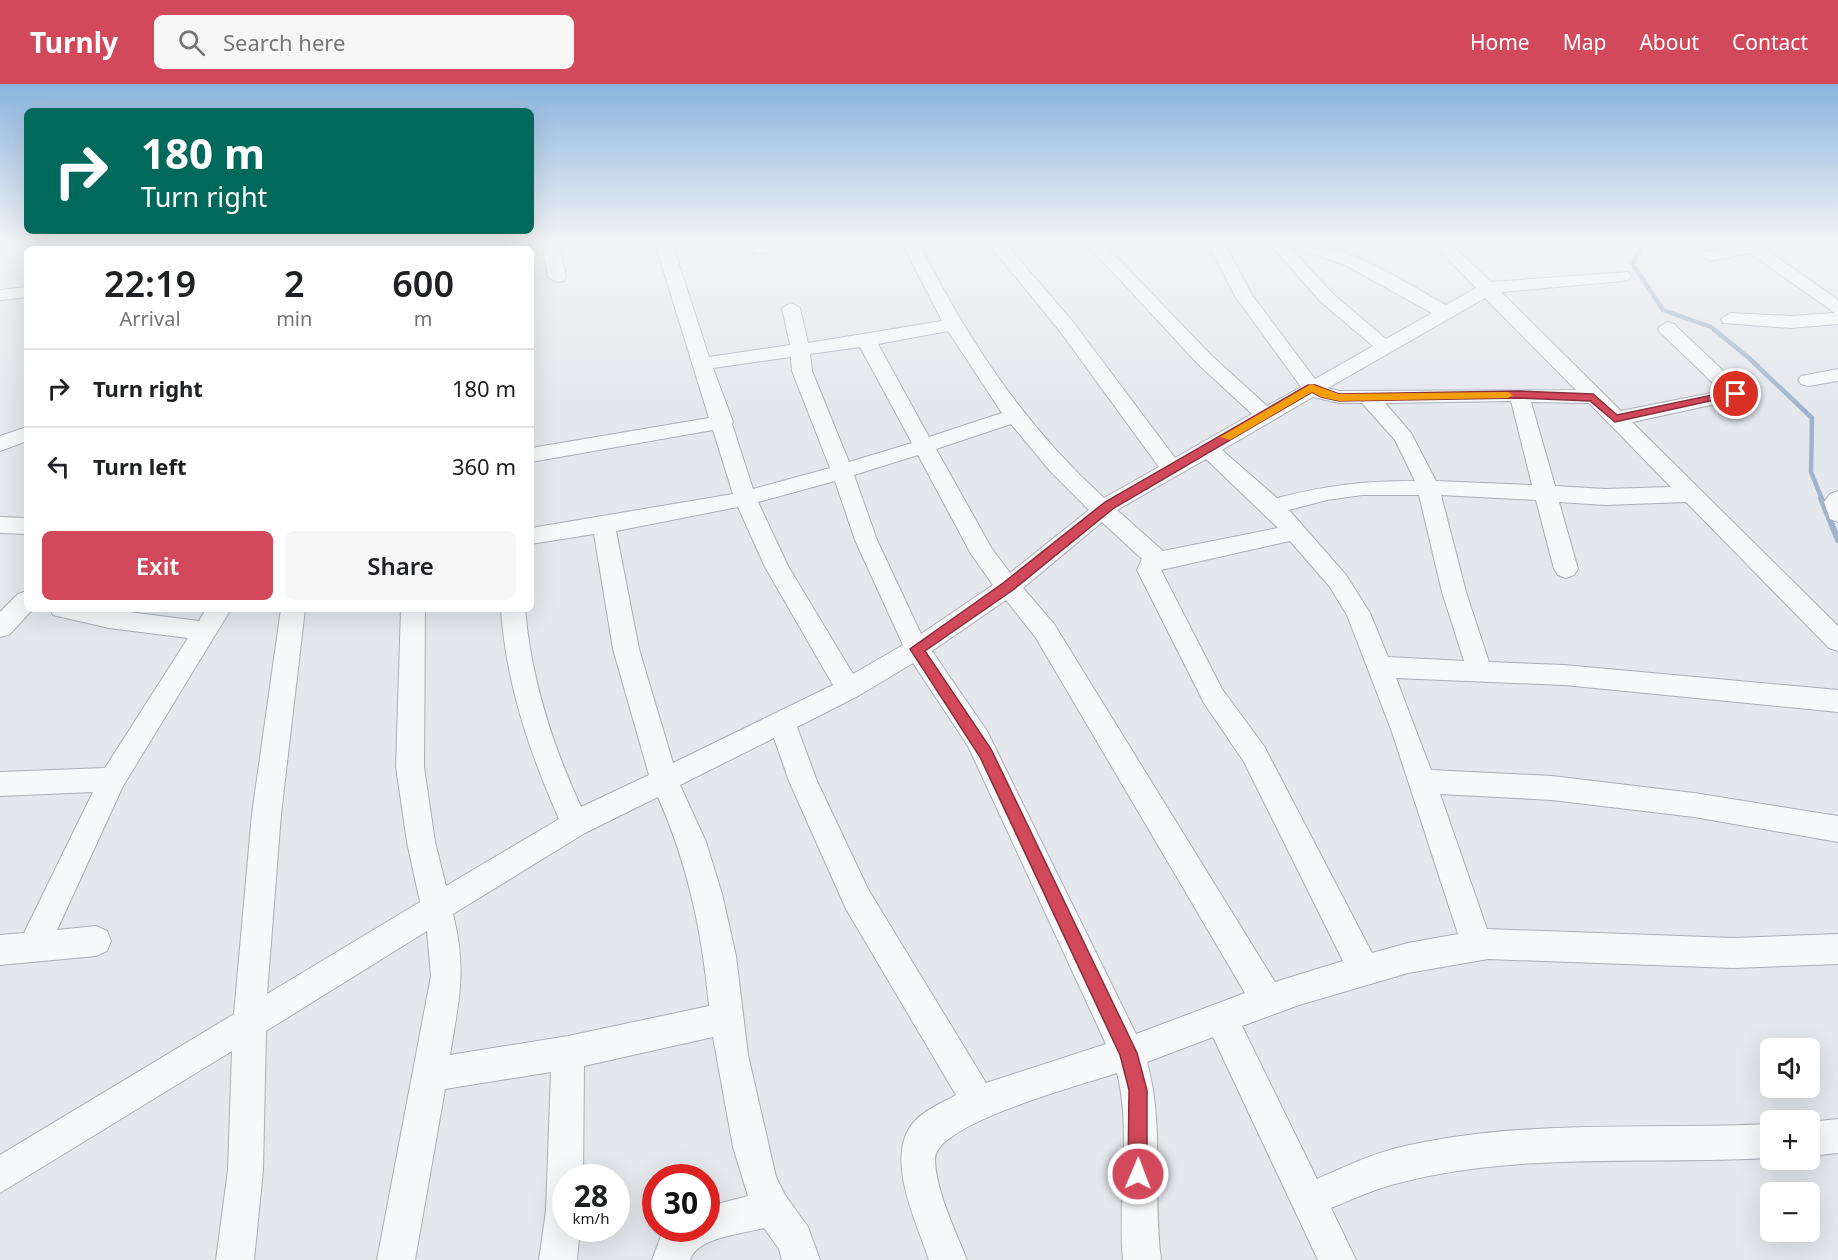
<!DOCTYPE html>
<meta charset="utf-8">
<style>
body{margin:0;font-family:"Noto Sans",sans-serif;background:#f6f6f6;color:#202124;height:100vh;display:flex;flex-direction:column;font-size:22px;white-space:nowrap}
*{box-sizing:border-box;margin:0}
p{font-size:20px;color:#757577}
.icon{flex:none;width:33px;height:33px;fill:none;stroke:currentColor;stroke-width:2;stroke-linecap:round;stroke-linejoin:round}
.map{position:relative;flex:1;overflow:hidden}
.sheet{position:absolute;left:24px;top:162px;width:510px;height:366px;display:flex;flex-direction:column;background:#fff;border-radius:9px;box-shadow:0 6px 24px #0002}
.sheet>*{flex:none}
.hud{position:absolute;left:24px;top:24px;width:510px;height:126px;border-radius:9px;box-shadow:0 6px 24px #0002;background:#00695c;color:#fff;overflow:hidden}
.buttons{position:absolute;left:1760px;top:954px;display:grid;gap:12px}
.buttons a{display:grid;place-items:center;width:60px;height:60px;border-radius:9px;background:#fff;box-shadow:0 6px 24px #0002;font-size:30px}
.speed{position:absolute;left:552px;top:1080px;display:flex;gap:12px;font-size:30px;font-weight:700;text-align:center}
.speed>*{display:grid;place-content:center;width:78px;height:78px;border-radius:50%;background:#fff;box-shadow:0 6px 24px #0002;line-height:1}
.speed small{font-size:15px;font-weight:400}
.speed .limit{border:9px solid #d22;background:#fff;color:#111}
.pin{position:absolute;display:grid;place-items:center;width:51px;height:51px;color:#fff;margin:-26px;border:3px solid #fff;border-radius:50%;box-shadow:0 2px 6px #0007}
.me{position:absolute;width:66px;margin:-33px;rotate:1deg;stroke-linejoin:round;filter:drop-shadow(0 0 4px #0008)}
.turn{display:flex;align-items:center;gap:21px;height:126px;padding:0 18px;font-size:27px}
.turn .icon{width:78px;height:78px;stroke-width:2.5}
.turn b{display:block;font-size:42px;line-height:51px}
.eta{display:flex;justify-content:space-evenly;align-items:center;height:102px;text-align:center}
.eta b{font-size:36px;font-weight:600;line-height:42px}
.primary-button{display:flex;gap:12px;margin-top:auto;padding:12px 18px}
.primary-button a{flex:1;height:69px;border-radius:9px;background:#d1495b;color:#fff;font-size:24px;font-weight:600;line-height:69px;text-align:center}
.primary-button a+a{background:#f6f6f6;color:#202124}
ul{padding:0;list-style:none}
li{display:flex;align-items:center;gap:18px;height:78px;padding:0 18px;border-top:2px solid #e0e0e0}
li div{flex:1}
li b{display:block;font-size:22px}
li em{font-style:normal}
header{display:flex;align-items:center;gap:36px;box-sizing:border-box;height:84px;padding:0 30px;background:#d1495b;color:#fff}
header strong{font-size:28px}
nav{display:flex;gap:33px;margin-inline-start:auto;font-size:21px}
.search{width:420px;height:54px;background:#f6f6f6;display:flex;align-items:center;gap:15px;box-sizing:border-box;padding:0 21px;border-radius:9px;color:#757577;font-size:22px}
.map>svg:first-child{display:block}
</style>
<header>
<strong>Turnly</strong>
<div class="search"><svg class="icon" aria-label="search" viewBox="0 0 24 24"><circle cx="10" cy="10" r="6"/><path d="M15 15l6 6"/></svg>Search here</div>
<nav><a>Home</a><a>Map</a><a>About</a><a>Contact</a></nav>
</header>
<div class="map">
<svg width="1838" height="1176" viewBox="0 0 1838 1176">
<rect width="100%" height="100%" fill="#e4e7ec"/>
<g fill="none" stroke-linecap="round" stroke-linejoin="round">
<!-- stream-far1 -->
<polyline stroke="#9fb4cc" stroke-width="4.5" points="1643,159 1633,180 1663,226 1711,243 1749,274 1812,334 1811,388 1822,415"/>
<!-- stream -->
<polyline stroke="#9fb4cc" stroke-width="6" points="1821,414 1838,456"/>
<!-- minor casing -->
<g stroke="#a9aeb7" stroke-width="2">
<g id="minor">
<polygon points="199,159 216,159 213,165 195,165"/>
<polygon points="368,159 385,159 383,165 365,165"/>
<polygon points="442,159 458,159 458,165 440,165"/>
<polygon points="542,159 559,159 566,193 563,197 557,198 548,193"/>
<path d="M655,159H672L709,273L790,261L782,224L791,219L800,224L808,259L942,237L902,159H919C967,255 1024,341 1104,414L1159,383L1059,246L988,159H1005L1073,238L1175,374L1252,330L1198,280L1086,159H1103L1212,272L1267,322L1301,303L1235,212L1208,159H1224L1252,211L1315,295L1373,262L1321,218L1269,159H1286L1333,210L1386,255L1432,229L1345,181L1294,163L1292,159C1348,159 1398,195 1446,221L1476,204L1433,159H1450L1491,198L1628,188L1631,192L1628,196L1622,197L1501,208L1621,327L1721,307L1660,248L1658,244L1667,238L1674,240L1740,303L1753,304L1756,308L1753,312L1632,338L1838,542V567L1829,564L1686,418L1605,421L1559,418L1578,485L1574,491L1566,494L1558,491L1554,485L1536,416L1441,411L1466,508L1489,578L1564,581L1838,606V628L1564,601L1396,594L1431,686L1552,692L1694,709L1838,732V758L1694,733L1552,716L1440,710L1487,845L1733,854L1838,850V880L1733,884L1488,875L1408,889L1299,921L1242,942L1317,1095C1342,1084 1367,1072 1393,1065C1516,1034 1645,1046 1770,1040V1074C1645,1081 1513,1067 1391,1101C1370,1107 1351,1116 1331,1124L1356,1176H1318L1213,953L1147,978C1165,1042 1152,1110 1161,1176H1123C1117,1116 1132,1047 1117,989C1085,1000 935,1039 935,1075C935,1105 956,1148 967,1176H929C917,1138 884,1075 913,1039C924,1026 942,1019 956,1011L846,825L789,697L774,654L680,701L706,758L722,810L736,872L748,971L776,1093L785,1111L808,1143L820,1176H782L779,1165L764,1144C743,1150 697,1153 690,1176H652L664,1144H706V1123L748,1112L733,1063L713,953L584,982L583,1094H566V1144H580L577,1176H539L546,1127L551,988L445,1005L415,1176H377L431,892L427,847L266,947L263,1086L254,1176H216L228,1086L232,967L0,1109V1071L234,930L252,730L281,525H305L281,730L267,910L420,818L407,758L396,683L401,525H425L424,683L435,758L446,802L559,735C529,667 506,599 501,525H525C531,595 552,660 581,723L649,691L613,565L594,450L531,460V444L733,410L713,346L531,378V364L709,334ZM1485,214L1576,306L1339,307L1328,304ZM948,247L1002,329L929,353L878,260ZM860,263L912,359L849,378L812,287L810,270ZM791,273L792,287L830,384L753,405L732,340L733,338L713,284ZM1313,313L1339,319H1362L1395,356L1415,397C1362,397 1329,401 1277,414L1222,366ZM1511,317L1532,401L1436,397L1411,349L1385,319ZM1531,318L1589,319L1671,403L1605,405L1555,402ZM1011,340L1050,387L1089,426L1010,489L992,465L936,365ZM918,371L971,470L993,501L921,550L877,456L854,391ZM1206,375L1278,444L1163,467L1117,426ZM835,397L855,456L903,561L853,590L788,482L758,418ZM1362,411H1419L1442,508L1464,577L1388,573L1370,529L1346,491L1289,426L1327,416ZM738,423L765,483L833,601L673,679L639,565L616,447ZM1102,438L1142,475L1137,486L1204,619L1244,678L1343,877L1275,898L1054,540L1023,504ZM1290,457L1330,503L1347,531L1392,648L1458,850L1408,859L1372,869L1264,662L1222,605L1161,486ZM1006,516L1036,554L1245,909L1136,950L987,647L932,567ZM913,579L968,662L1106,960L986,999L868,805L817,697L797,643L858,612ZM658,713C688,781 702,847 709,922L568,952L450,971C459,916 467,886 453,830L585,749Z"/>
<polygon points="750,159 767,159 769,165 766,169 754,169"/>
<polygon points="1739,159 1772,159 1774,161 1767,166 1838,216 1838,240 1791,244 1723,239 1721,235 1730,229 1791,232 1835,229 1750,169 1710,177 1701,172 1704,168 1740,161"/>
<polygon points="27,203 27,213 0,216 0,206"/>
<polygon points="1838,285 1838,297 1808,302 1801,300 1798,296 1801,292"/>
<polygon points="27,343 27,357 0,367 0,352"/>
<polygon points="1838,407 1838,438 1830,435 1824,418 1830,410"/>
<polygon points="0,433 27,434 27,450 0,449"/>
<polygon points="27,507 27,525 33,525 9,551 0,553 0,528 18,510"/>
<polygon points="50,525 105,525 199,537 206,525 231,525 123,702 57,846 96,842 107,847 111,857 107,867 96,872 0,881 0,851 24,849 93,708 0,712 0,688 105,684 188,554 109,544 53,531"/>
<polygon points="1838,1035 1838,1069 1809,1072 1809,1038"/>
</g>
</g>
<!-- minor -->
<use href="#minor" fill="#f7f8fa" fill-rule="evenodd"/>
</g>
<!-- sky -->
<linearGradient id="sky" x2="0" y2="1"><stop stop-color="#8bb4dd"/><stop offset="0.49" stop-color="#f3f4f6"/><stop offset="1" stop-color="#f3f4f6" stop-opacity="0"/></linearGradient>
<rect width="1838" height="323" fill="url(#sky)"/>
<!-- route -->
<polygon fill="#d1495b" stroke="#882f3b" stroke-width="1.5" points="1308,301 1315,301 1339,310 1519,307 1593,310 1617,331 1736,306 1741,310 1615,338 1590,317 1519,314 1339,317 1321,313 1312,308 1114,424 1013,506 925,567 991,665 1137,969 1147,1006 1147,1090 1144,1097 1138,1100 1131,1097 1128,1090 1129,1006 1120,971 980,673 910,565 1003,499 1105,418"/>
<!-- slow -->
<polygon fill="#f59e0b" points="1311,300 1339,310 1508,308 1513,311 1508,314 1339,317 1321,313 1312,308 1230,356 1220,353"/>
</svg>
<div class="buttons">
<a><svg class="icon" aria-label="sound" viewBox="0 0 24 24"><path d="M4 9h4l5-4v14l-5-4H4zM17 9q2 3 0 6"/></svg></a>
<a>+</a>
<a>−</a>
</div>
<div class="speed"><div>28<small>km/h</small></div><div class="limit">30</div></div>
<div class="pin" style="left:1736px;top:310px;background:#d93025"><svg class="icon" aria-label="arrive" viewBox="0 0 24 24"><path d="M6 21V4h12l-3 4 3 4H6"/></svg></div>
<svg class="me" style="left:1138px;top:1090px" viewBox="-20 -20 40 40"><circle r="17" fill="#d1495b" stroke="#fff" stroke-width="3"/><path d="M0-11L8 9 0 5-8 9z" fill="#fff"/></svg>
<div class="hud">
<div class="turn"><svg class="icon" aria-label="right" viewBox="0 0 24 24"><path d="M7 20v-9h11M14 6l5 5-5 5"/></svg><div><b>180 m</b>Turn right</div></div>
</div>
<section class="sheet">
<div class="eta">
<div><b>22:19</b><p>Arrival</p></div>
<div><b>2</b><p>min</p></div>
<div><b>600</b><p>m</p></div>
</div>
<ul>
<li><svg class="icon" aria-label="right" viewBox="0 0 24 24"><path d="M7 20v-9h11M14 6l5 5-5 5"/></svg><div><b>Turn right</b></div><em>180 m</em></li>
<li><svg class="icon" aria-label="left" viewBox="0 0 24 24"><path d="M17 20v-9H6M10 6l-5 5 5 5"/></svg><div><b>Turn left</b></div><em>360 m</em></li>
</ul>
<div class="primary-button"><a>Exit</a><a>Share</a></div>
</section>
</div>
